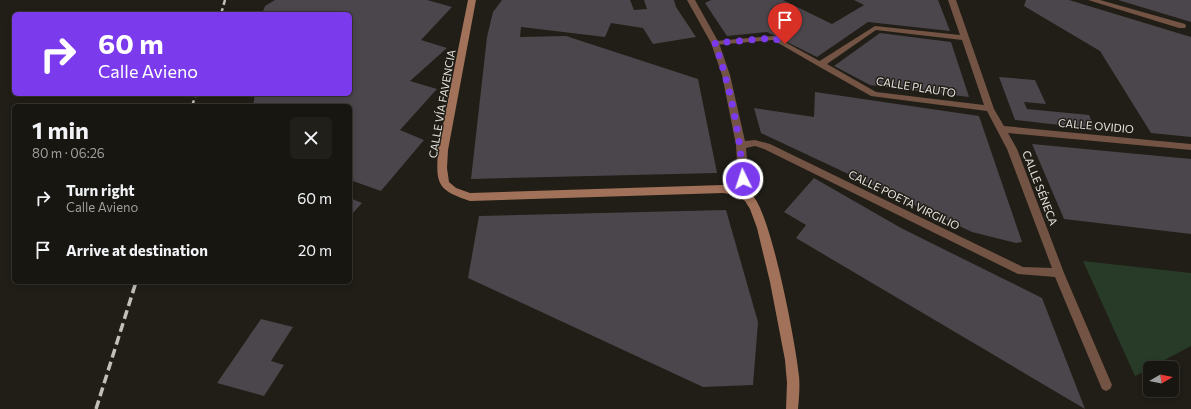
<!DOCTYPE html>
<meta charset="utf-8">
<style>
body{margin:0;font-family:Commissioner,sans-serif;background:#211f19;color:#f1f3f6;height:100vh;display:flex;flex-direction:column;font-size:15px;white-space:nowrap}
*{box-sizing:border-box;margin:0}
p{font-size:13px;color:#9f9f9f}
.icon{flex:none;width:22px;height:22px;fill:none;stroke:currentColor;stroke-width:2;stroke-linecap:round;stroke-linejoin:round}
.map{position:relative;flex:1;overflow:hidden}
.details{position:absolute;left:12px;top:104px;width:340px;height:180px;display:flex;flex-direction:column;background:#181610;border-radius:6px;box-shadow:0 2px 6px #0003,0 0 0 1px #363530}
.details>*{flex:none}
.guide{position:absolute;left:12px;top:12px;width:340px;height:84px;border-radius:6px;box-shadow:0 2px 6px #0003,0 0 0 1px #363530;background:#7c3aed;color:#fff;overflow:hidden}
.needle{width:26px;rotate:81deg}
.buttons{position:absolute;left:1143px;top:361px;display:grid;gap:8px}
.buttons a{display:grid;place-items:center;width:36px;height:36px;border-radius:6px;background:#181610;box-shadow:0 2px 6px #0003,0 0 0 1px #363530;font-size:20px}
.pin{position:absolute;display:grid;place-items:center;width:34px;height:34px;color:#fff;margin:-41px -17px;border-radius:50% 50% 50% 0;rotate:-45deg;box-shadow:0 0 4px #0007}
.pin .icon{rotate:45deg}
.me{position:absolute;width:44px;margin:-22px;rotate:356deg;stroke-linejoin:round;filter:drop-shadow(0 0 3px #0008)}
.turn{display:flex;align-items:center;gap:14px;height:84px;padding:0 20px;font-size:18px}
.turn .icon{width:52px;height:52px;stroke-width:2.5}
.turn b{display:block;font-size:28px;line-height:34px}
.round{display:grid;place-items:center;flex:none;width:42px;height:42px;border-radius:6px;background:#211f19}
.overview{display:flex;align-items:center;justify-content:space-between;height:68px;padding:0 20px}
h1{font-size:24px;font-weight:700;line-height:30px}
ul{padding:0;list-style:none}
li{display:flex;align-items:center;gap:12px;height:52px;padding:0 20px}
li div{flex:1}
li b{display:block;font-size:15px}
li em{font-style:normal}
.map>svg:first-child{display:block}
</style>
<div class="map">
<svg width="1191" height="409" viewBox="0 0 1191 409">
<rect width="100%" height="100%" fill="#201e16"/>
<!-- green -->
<polygon fill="#273b28" points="1083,261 1191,273 1191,346 1135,376"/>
<!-- building -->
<g fill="#4b454c">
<polygon points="275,0 427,0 452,7 421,40 447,48 410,81 437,89 400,130 424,140 381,191 350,180 350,106 253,106 255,94 350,94 350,14 262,14 265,6"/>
<polygon points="502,0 630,0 634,10 647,9 644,0 674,0 676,7 696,37 653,44 643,28 611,23 605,37 521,27 520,37 566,36 698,79 717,173 471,179 487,37 493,12"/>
<polygon points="711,0 783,0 832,24 864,5 854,0 938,0 950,31 868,22 817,57 767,32 727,36 705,3"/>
<polygon points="1026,0 1069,0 1191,37 1191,137 1151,133 1100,51 1024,6"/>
<polygon points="1118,0 1191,0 1191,22"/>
<polygon points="880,33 951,42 969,97 870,85 834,66"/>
<polygon points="999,77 1035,80 1046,104 1024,102 1027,109 1089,115 1095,129 1015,120"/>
<polygon points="815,92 979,116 1022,242 1016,243 972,232 761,133 754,108 814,117"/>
<polygon points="1032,144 1191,159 1191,234 1064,219"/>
<polygon points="814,178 901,228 1042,298 1085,409 796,238 806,225 784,212"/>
<polygon points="350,198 362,203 352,214 350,214"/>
<polygon points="726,210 758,322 753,385 703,387 468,278 479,216"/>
<polygon points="261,319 293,327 271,361 284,365 264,396 217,383"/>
</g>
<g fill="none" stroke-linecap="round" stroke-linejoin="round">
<!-- pedestrian -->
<polygon fill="#725344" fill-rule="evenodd" points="774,36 825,64 821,66 818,66 773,40 715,45 711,43 715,41"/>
<!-- minor -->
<g fill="#725344" fill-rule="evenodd">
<path d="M687,0H695L719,43L730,75L745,141L755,140L770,144L1023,267L1052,268L1007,149L987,111L871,96L818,66V62L875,26L960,35L948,0H956L994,109L1004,126L1191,144V150L1008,133L1017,149L1064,273L1112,385L1110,389L1106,391L1102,389L1055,277L1018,274L764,149L755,146L746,148C747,162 751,182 744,196H738L736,193L738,179L736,145L722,75L711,43ZM876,30L962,40L984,105L876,92L827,64Z"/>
<polygon points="1088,0 1100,0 1185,24 1186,26 1185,28 1179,28"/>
</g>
<!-- secondary -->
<path fill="#a17159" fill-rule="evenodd" d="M468,0H476L448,150L447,168L449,182L456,188L470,193L723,185C732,187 745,188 752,195C771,212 796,345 799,376C800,387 799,398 798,409H786L787,383L785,360L770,282L757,228L750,209L745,201L736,195L723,193L470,201C436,190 436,183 438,150Z"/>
<!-- rail-far1 -->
<g stroke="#c2c0ba" stroke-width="2.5" stroke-dasharray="6 3.5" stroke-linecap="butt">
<polyline points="221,14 225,0"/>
<polyline points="192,106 196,94"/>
</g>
<!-- rail -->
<polyline stroke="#c2c0ba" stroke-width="3.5" stroke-dasharray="9 4.5" stroke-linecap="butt" points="96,409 136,282"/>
</g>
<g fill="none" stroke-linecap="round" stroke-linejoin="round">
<!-- route -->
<path stroke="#7c3aed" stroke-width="7" stroke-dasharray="0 12.6" d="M743,179C740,133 730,87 715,43L774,38L785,44"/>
</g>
<g text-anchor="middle" stroke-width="3" stroke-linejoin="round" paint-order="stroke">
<!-- street labels -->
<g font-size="11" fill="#e7e5e0" stroke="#201e16">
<text transform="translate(916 87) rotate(9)" y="4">CALLE PLAUTO</text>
<text transform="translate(442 104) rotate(-80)" y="4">CALLE VÍA FAVENCIA</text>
<text transform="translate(1096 126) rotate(5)" y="4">CALLE OVIDIO</text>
<text transform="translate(1040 188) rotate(69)" y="4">CALLE SÉNECA</text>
<text transform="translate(904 200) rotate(26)" y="4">CALLE POETA VIRGILIO</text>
</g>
</g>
</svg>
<div class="buttons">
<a><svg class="needle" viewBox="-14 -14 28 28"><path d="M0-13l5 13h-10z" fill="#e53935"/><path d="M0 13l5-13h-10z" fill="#9f9f9f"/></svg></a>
</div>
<div class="pin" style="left:785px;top:44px;background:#d93025"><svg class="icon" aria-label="arrive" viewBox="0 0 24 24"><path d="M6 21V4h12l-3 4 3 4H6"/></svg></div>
<svg class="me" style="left:743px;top:179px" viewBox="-20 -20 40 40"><circle r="17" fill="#7c3aed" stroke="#fff" stroke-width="3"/><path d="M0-11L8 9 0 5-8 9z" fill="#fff"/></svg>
<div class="guide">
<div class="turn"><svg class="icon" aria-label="right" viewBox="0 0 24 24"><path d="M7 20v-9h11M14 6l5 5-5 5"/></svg><div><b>60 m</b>Calle Avieno</div></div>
</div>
<section class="details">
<div class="overview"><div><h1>1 min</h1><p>80 m · 06:26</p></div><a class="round"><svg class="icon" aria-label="close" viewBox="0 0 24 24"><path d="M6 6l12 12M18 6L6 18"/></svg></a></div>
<ul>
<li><svg class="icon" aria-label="right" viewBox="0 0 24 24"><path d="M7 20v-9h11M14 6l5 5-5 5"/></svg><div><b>Turn right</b><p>Calle Avieno</p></div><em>60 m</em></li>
<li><svg class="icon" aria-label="arrive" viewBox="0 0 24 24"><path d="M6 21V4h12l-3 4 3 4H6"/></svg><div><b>Arrive at destination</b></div><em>20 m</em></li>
</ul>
</section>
</div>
